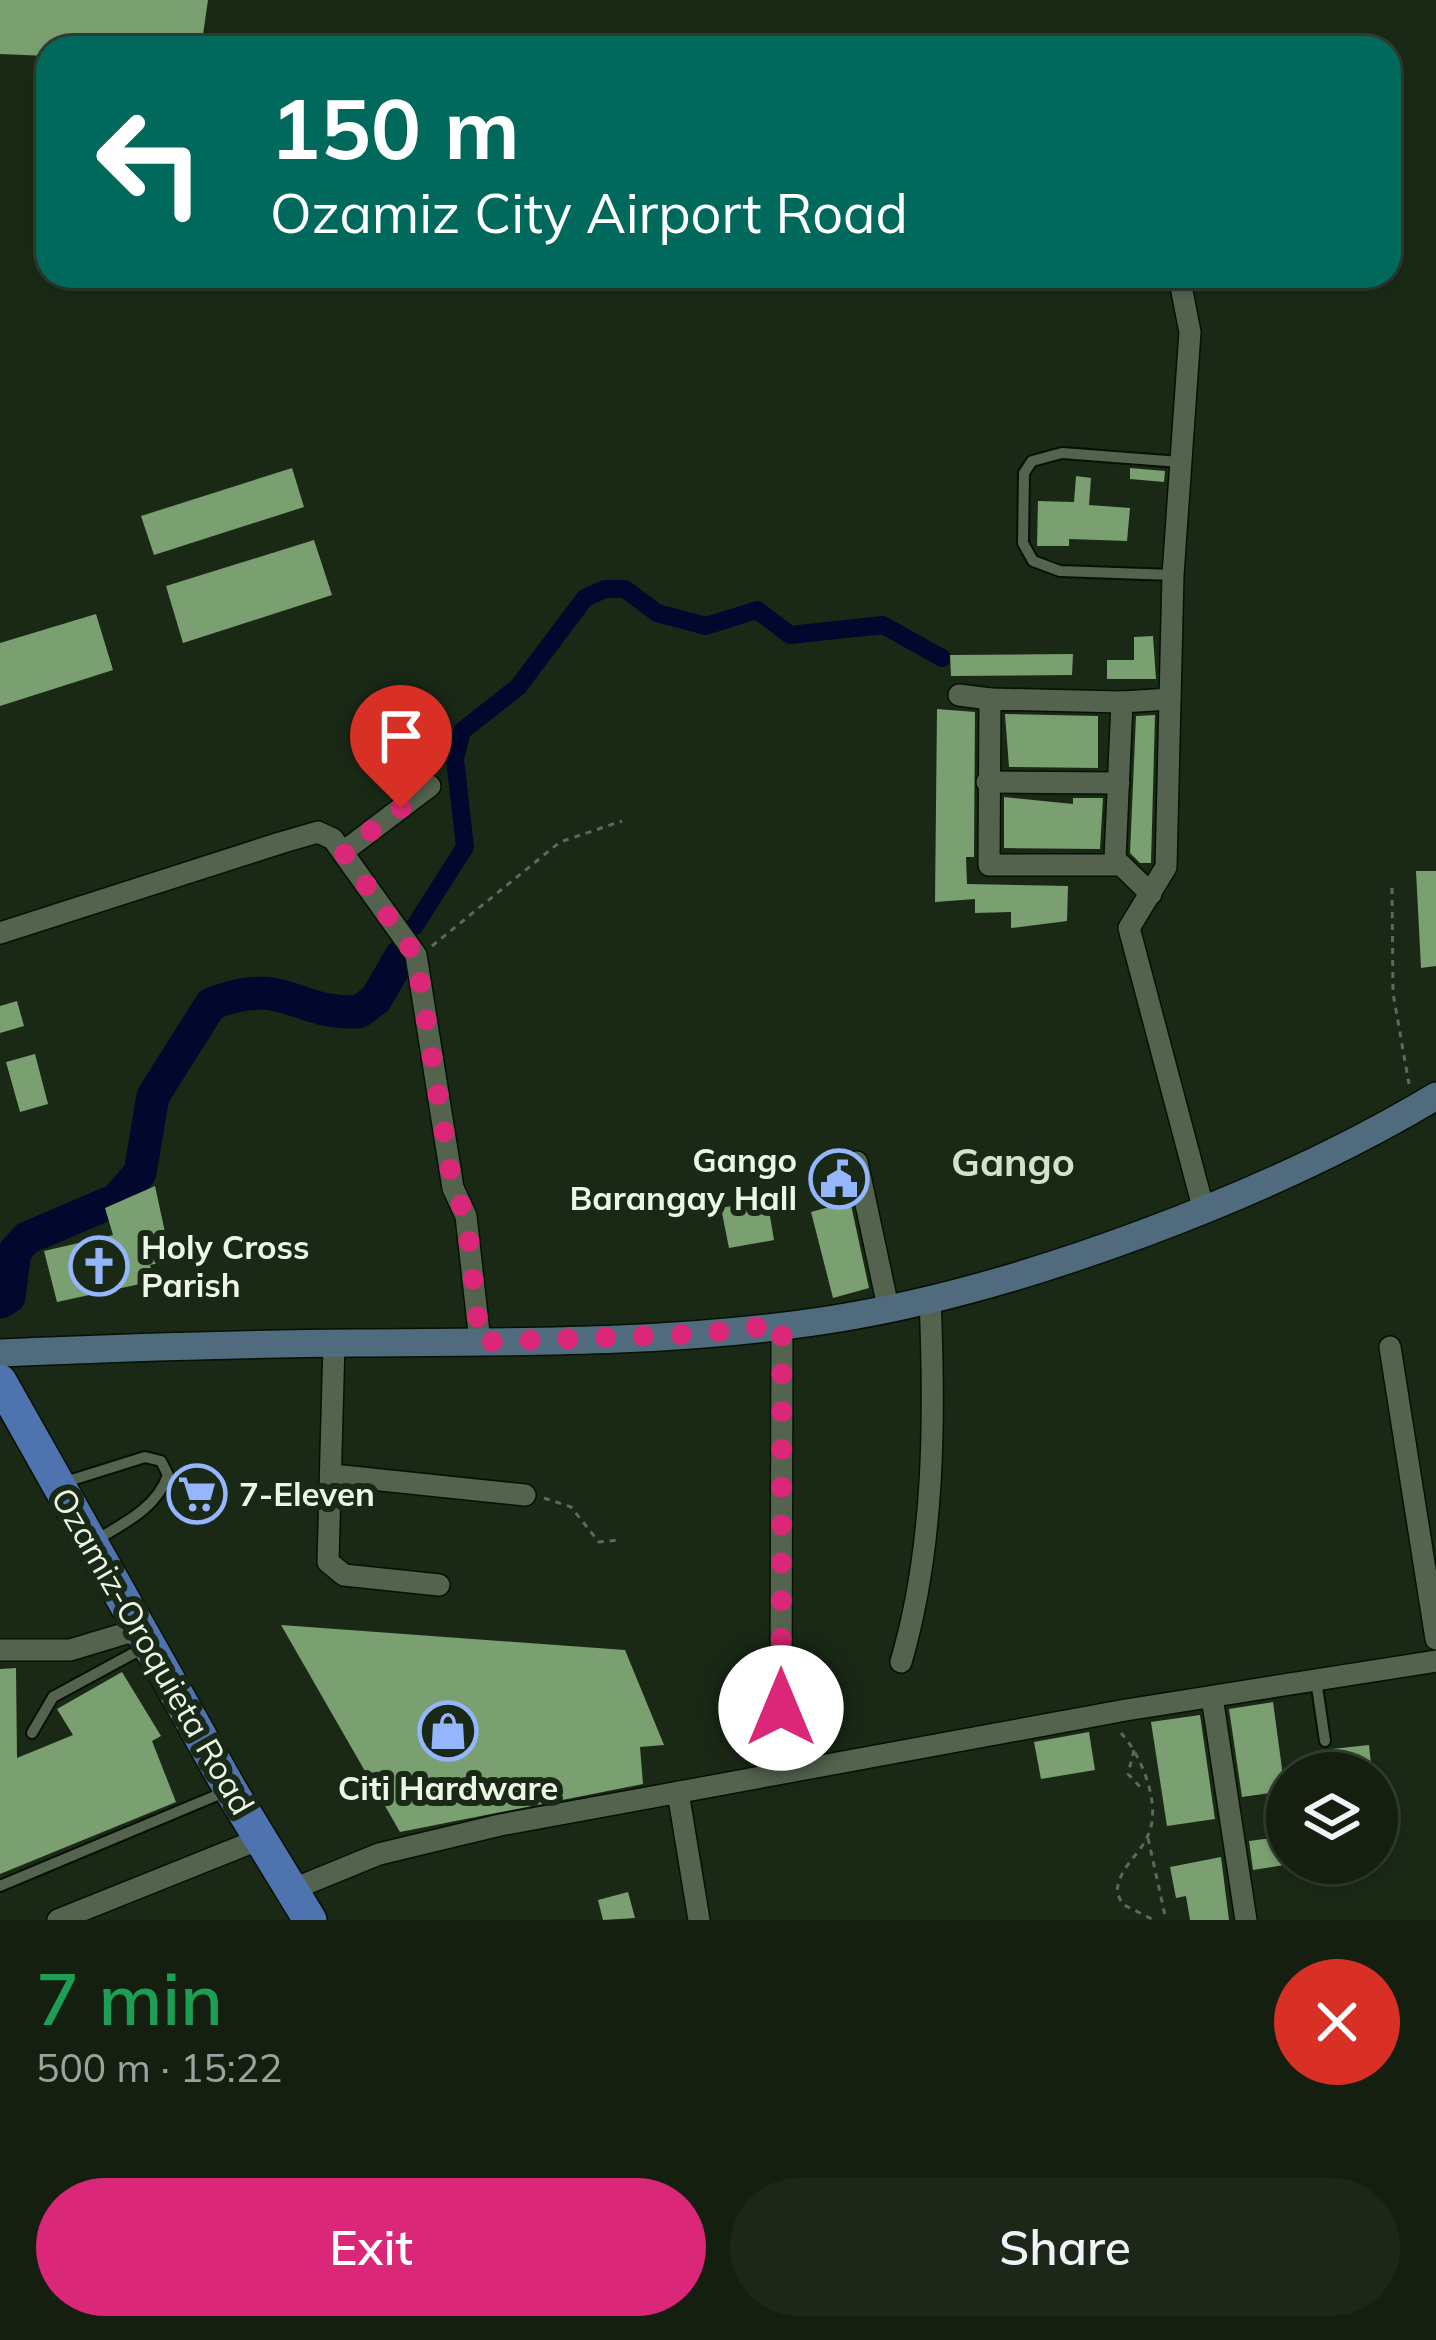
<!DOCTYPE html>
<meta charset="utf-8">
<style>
body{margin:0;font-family:Mulish,sans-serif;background:#1d2719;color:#f1f3f6;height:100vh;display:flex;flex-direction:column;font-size:45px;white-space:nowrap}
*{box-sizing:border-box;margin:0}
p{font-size:39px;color:#9da29f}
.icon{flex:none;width:66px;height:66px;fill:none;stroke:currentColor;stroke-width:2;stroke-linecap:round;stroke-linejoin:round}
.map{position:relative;height:1920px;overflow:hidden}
.side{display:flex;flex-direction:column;background:#141f10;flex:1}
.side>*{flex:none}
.hud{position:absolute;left:36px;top:36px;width:1365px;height:252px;border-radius:36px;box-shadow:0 3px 9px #0004,0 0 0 3px #333d30;background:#00695c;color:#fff;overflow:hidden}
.controls{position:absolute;left:1266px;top:1752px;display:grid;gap:24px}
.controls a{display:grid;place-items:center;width:132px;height:132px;border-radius:50%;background:#141f10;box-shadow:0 3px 9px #0004,0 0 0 3px #333d30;font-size:60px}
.pin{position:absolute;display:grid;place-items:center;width:102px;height:102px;color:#fff;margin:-123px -51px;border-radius:50% 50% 50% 0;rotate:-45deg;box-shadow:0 0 12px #0007}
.pin .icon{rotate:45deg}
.me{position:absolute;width:132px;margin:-66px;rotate:0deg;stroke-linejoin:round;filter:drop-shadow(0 0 9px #0008)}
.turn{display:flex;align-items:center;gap:42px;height:252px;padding:0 36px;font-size:54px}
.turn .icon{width:156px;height:156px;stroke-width:2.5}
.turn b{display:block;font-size:84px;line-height:102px}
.round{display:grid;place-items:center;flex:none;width:126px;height:126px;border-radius:63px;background:#1d2719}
.head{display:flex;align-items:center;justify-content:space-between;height:204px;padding:0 36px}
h1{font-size:72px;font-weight:600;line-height:90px;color:#1e9e55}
.action{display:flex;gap:24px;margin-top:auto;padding:24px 36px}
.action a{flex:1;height:138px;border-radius:72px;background:#db2777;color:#fff;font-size:48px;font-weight:600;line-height:138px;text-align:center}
.action a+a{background:#1d2719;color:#f1f3f6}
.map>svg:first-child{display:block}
</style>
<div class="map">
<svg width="1436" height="1920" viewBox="0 0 1436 1920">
<rect width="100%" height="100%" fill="#1a2916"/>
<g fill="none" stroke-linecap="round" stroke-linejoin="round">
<!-- canal -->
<polyline stroke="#01072d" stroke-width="18" points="414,927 465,847 455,759 462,731 518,687 585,598 605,589 625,589 657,613 706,626 757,610 790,635 883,625 942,658"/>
<!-- river -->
<path stroke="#01072d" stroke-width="33" d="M0,1302L9,1297L15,1251L27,1238L116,1200L140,1173L153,1096L211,1004C287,975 291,1014 359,1012L376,999L401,956"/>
</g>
<!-- building -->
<g fill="#7a9f70">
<polygon points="0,0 208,0 201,48 48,48 48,56 0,54"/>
<polygon points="292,468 304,507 154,555 141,516"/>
<polygon points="1130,468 1165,471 1164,482 1130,479"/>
<polygon points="1076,476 1091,478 1089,505 1130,508 1127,541 1069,539 1069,546 1037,546 1038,501 1074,502"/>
<polygon points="314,540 332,595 183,643 166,586"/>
<polygon points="96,614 113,670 0,706 0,643"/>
<polygon points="1153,636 1156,679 1107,679 1107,660 1134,660 1134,637"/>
<polygon points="1073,654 1072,675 951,676 950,655"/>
<polygon points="937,709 975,712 974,857 966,857 967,884 1068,886 1067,921 1011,928 1011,912 975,913 975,899 935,902"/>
<polygon points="1005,714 1098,716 1098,768 1009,767"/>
<polygon points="1155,715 1151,863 1140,863 1130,853 1136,716"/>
<polygon points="1004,797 1073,804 1073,798 1103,798 1100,849 1004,848"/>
<polygon points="1416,871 1436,871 1436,966 1421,968"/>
<polygon points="17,1001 24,1026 0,1033 0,1006"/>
<polygon points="35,1054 48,1104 20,1112 6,1062"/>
<polygon points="842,1166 847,1186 835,1190 831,1199 837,1207 851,1205 869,1288 833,1298 811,1212 829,1207 820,1171"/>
<polygon points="155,1186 171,1260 150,1265 154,1281 57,1302 44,1251 113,1235 105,1208"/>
<polygon points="767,1199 774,1240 729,1248 721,1208"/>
<polygon points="281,1625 625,1650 664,1745 640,1747 643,1784 400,1832"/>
<polygon points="16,1668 17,1758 73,1735 57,1709 122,1672 161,1736 152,1741 176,1802 0,1874 0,1669"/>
<polygon points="1273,1702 1285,1791 1242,1797 1229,1709"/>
<polygon points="1200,1715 1215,1819 1167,1826 1151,1722"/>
<polygon points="1089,1732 1095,1770 1041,1779 1034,1742"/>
<polygon points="1369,1745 1372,1773 1335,1773 1332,1749"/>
<polygon points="1287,1836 1285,1865 1253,1870 1249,1841"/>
<polygon points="1221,1857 1229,1920 1190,1920 1186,1896 1176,1898 1170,1867"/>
<polygon points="628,1892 635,1918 603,1920 598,1900"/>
</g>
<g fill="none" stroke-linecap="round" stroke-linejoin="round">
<!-- lane casing -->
<g stroke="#051103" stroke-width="14">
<g id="lane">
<polyline points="1173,575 1060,571 1033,561 1023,543 1024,473 1032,461 1062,453 1180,462"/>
<polyline points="841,1198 863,1192"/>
<path d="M62,1483L145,1457L161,1461L168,1475C157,1508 123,1524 94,1541"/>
<polyline points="1316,1680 1325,1741"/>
<polyline points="32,1733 53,1697 145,1647"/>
<polyline points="0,1886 227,1791"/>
</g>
</g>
<!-- street casing -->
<g stroke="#051103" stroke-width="24">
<g id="street">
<polyline points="1179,276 1190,332 1173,575 1166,867 1129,928 1203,1207"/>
<polyline points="959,695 990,699"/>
<polyline points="1122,702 1170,699"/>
<polyline points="987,782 1119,783"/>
<polyline points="343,852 430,786"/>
<polyline points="1119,865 989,865 990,699 1122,702 1115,859 1151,894"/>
<polyline points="0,933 280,843 318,832 333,839 416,955 453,1188 466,1216 480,1342"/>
<polyline points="857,1162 888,1307"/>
<polyline points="334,1343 328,1562 344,1575 439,1585"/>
<polyline points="1390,1347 1436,1639"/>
<polyline points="333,1475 525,1495"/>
<polyline points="0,1650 70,1650 140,1629"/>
<path d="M901,1662C935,1546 935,1417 930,1298"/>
<polyline points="1212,1697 1246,1920"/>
<polyline points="774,1774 781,1709 782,1324"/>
<polyline points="678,1792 699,1920"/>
<polyline points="291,1890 379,1854 500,1825 1126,1710 1436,1661"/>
<polyline points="58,1920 260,1839"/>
</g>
</g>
<!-- secondary casing -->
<g stroke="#051103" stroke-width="30">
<path id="secondary" d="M0,1353C118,1348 236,1344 354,1343C514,1342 676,1344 834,1319C1022,1289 1273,1194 1436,1096"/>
</g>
<!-- primary casing -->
<g stroke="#051103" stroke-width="36">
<polyline id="primary" points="0,1381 230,1789 310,1920"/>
</g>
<!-- path -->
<g stroke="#5c6a59" stroke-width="3" stroke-dasharray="6 6" stroke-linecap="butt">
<polyline points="1392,888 1393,993 1409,1084"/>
<polyline points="432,946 560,842 622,821"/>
<polyline points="544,1498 571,1507 599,1542 619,1540"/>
<path d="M1121,1733C1141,1755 1161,1803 1149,1833C1140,1856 1119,1866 1117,1892L1122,1904L1154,1920"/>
<polyline points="1134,1750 1128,1774 1144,1791"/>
<polyline points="1148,1838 1166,1920"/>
</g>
<!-- lane -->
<use href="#lane" stroke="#53634e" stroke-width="10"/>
<!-- street -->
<use href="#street" stroke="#53634e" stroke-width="21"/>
<!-- secondary -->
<use href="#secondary" stroke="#516b7e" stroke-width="27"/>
<!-- primary -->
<use href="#primary" stroke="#4f73af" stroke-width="33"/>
</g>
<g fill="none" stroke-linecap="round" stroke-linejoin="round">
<!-- route -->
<polyline stroke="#db2777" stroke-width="21" stroke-dasharray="0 37.8" points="401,808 343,852 416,956 453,1188 466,1216 480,1342 698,1334 782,1324 781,1708"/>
</g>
<!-- icons -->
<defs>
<g id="civic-ring" transform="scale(3)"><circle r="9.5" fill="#1a2916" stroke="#95b6fd" stroke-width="1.5"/><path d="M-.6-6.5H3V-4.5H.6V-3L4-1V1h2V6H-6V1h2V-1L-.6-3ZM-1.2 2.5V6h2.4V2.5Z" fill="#95b6fd"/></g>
<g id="church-ring" transform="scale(3)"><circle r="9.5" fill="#1a2916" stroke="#95b6fd" stroke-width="1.5"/><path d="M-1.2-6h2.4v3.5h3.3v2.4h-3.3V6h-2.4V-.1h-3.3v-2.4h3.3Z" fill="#95b6fd"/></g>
<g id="supermarket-ring" transform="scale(3)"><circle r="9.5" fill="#1a2916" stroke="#95b6fd" stroke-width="1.5"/><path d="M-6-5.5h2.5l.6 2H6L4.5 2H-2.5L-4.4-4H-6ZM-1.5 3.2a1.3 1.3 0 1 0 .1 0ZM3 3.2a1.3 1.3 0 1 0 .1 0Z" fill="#95b6fd"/></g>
<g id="shop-ring" transform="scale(3)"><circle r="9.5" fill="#1a2916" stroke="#95b6fd" stroke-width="1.5"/><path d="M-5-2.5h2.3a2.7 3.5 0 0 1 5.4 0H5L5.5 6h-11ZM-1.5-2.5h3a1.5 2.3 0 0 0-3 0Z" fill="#95b6fd"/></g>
</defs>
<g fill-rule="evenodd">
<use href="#civic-ring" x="839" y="1179"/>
<use href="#church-ring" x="99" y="1266"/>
<use href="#supermarket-ring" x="197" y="1494"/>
<use href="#shop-ring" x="448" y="1731"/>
</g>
<g text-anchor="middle" stroke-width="12" stroke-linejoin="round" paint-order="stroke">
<!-- poi labels -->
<g font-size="33" font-weight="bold" fill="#ecf6e9" stroke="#1a2916" text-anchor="start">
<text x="797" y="1172" text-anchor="end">Gango<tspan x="797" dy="38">Barangay Hall</tspan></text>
<text x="141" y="1259">Holy Cross<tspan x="141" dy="38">Parish</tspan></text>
<text x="239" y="1506">7-Eleven</text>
<text x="448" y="1800" text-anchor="middle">Citi Hardware</text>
</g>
<!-- street labels -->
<g font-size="33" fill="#ecf6e9" stroke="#1a2916">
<text transform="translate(153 1651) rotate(60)" y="12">Ozamiz-Oroquieta Road</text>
</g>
<!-- quarter labels -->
<g font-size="39" font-weight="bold" fill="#d0e4cb" stroke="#1a2916">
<text x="1013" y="1176">Gango</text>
</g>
</g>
</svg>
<div class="controls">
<a><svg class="icon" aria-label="layers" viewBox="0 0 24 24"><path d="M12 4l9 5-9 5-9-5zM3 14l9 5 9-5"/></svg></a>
</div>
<div class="pin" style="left:401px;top:808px;background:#d93025"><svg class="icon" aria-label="arrive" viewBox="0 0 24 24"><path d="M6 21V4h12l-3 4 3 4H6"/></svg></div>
<svg class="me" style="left:781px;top:1708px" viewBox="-20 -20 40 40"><circle r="19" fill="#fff"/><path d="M0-13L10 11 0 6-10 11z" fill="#db2777"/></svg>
<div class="hud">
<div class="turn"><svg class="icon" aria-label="left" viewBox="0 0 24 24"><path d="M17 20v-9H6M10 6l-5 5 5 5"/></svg><div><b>150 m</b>Ozamiz City Airport Road</div></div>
</div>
</div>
<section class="side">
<div class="head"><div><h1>7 min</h1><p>500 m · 15:22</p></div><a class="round" style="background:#d93025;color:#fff"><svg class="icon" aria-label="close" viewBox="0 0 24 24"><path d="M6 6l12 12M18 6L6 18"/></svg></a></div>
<div class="action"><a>Exit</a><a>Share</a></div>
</section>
